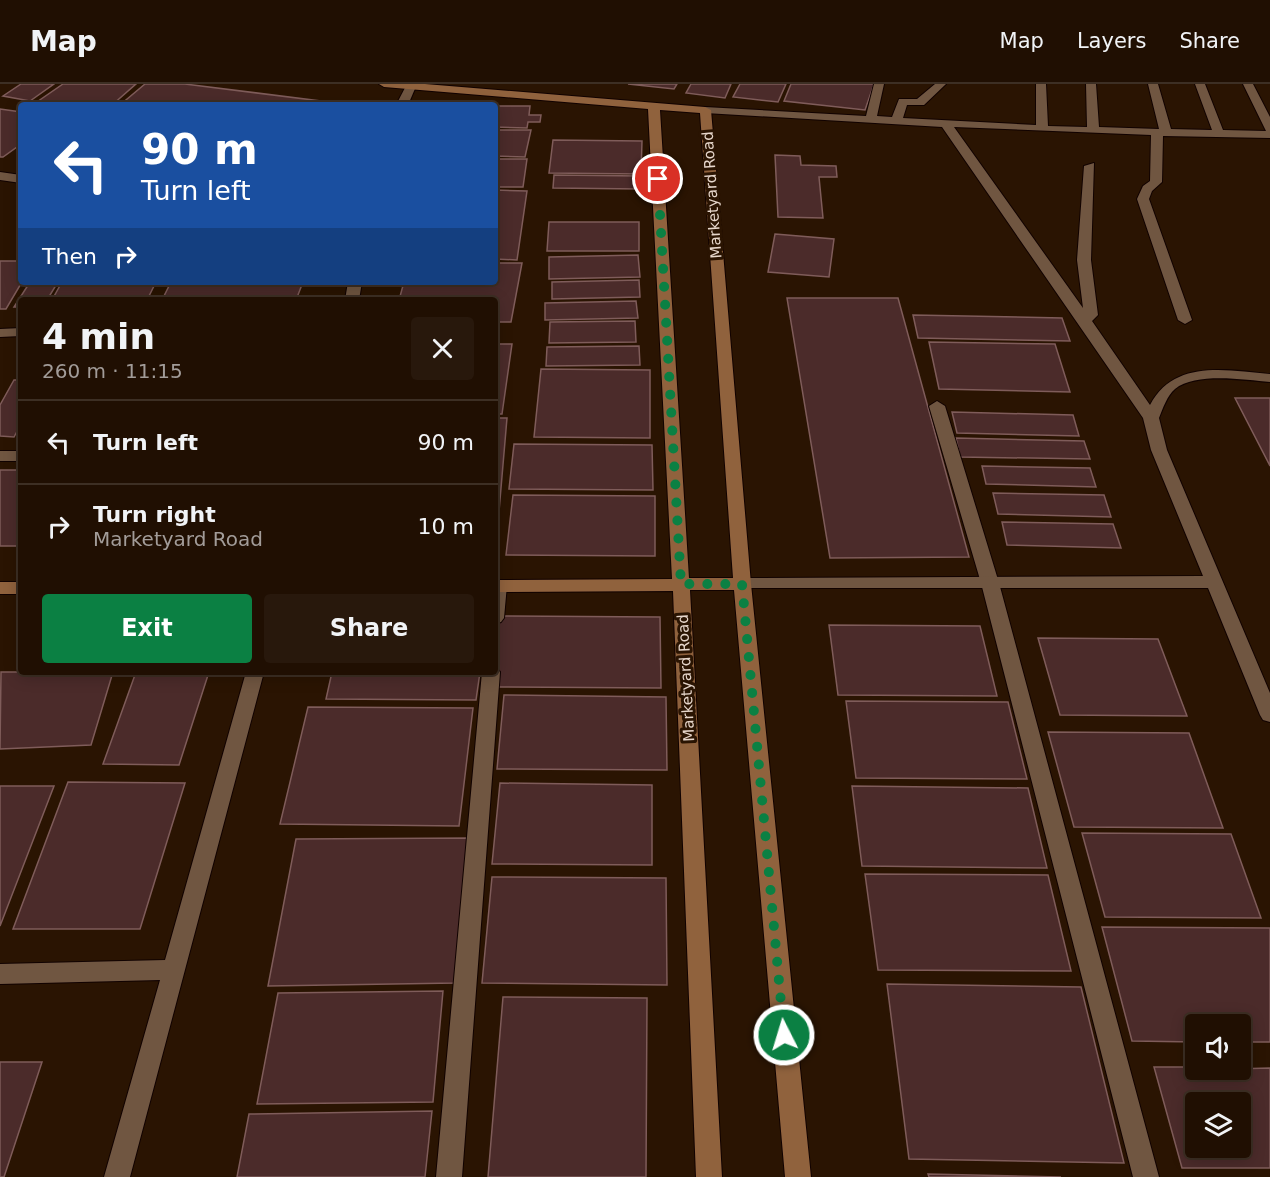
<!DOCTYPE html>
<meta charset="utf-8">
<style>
body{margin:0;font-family:"DejaVu Sans",sans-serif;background:#28180c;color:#f1f3f6;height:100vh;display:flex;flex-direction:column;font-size:22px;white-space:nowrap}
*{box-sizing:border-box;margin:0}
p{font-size:20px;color:#a29c99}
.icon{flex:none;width:33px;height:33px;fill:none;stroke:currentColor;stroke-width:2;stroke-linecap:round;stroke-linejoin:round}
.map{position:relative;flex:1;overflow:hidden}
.details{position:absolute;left:18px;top:213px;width:480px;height:378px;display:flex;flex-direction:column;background:#200f02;border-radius:6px;box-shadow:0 3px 15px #0003,0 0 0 2px #3d2f24}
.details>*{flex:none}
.top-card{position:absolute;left:18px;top:18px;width:480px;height:183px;border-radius:6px;box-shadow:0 3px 15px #0003,0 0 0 2px #3d2f24;background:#1a4fa0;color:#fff;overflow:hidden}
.controls{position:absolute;left:1185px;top:930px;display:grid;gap:12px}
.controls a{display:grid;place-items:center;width:66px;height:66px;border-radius:6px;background:#200f02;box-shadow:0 3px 15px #0003,0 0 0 2px #3d2f24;font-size:30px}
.pin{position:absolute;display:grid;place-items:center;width:51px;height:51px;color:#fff;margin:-26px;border:3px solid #fff;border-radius:50%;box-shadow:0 2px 6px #0007}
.me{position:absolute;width:66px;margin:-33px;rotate:355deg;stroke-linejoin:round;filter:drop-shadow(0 0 4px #0008)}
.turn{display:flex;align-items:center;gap:21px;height:126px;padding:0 24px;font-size:27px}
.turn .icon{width:78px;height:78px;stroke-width:2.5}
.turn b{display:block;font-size:42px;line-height:51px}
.then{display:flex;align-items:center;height:57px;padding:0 24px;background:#0003;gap:12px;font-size:22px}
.round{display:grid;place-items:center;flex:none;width:63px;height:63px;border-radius:6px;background:#28180c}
.head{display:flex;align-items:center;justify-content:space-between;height:102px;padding:0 24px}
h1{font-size:36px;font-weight:800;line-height:45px}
.button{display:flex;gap:12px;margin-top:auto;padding:12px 24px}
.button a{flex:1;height:69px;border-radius:6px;background:#0b8043;color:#fff;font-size:24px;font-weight:800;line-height:69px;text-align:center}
.button a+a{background:#28180c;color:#f1f3f6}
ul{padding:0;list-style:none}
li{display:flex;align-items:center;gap:18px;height:84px;padding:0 24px;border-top:2px solid #3d2f24}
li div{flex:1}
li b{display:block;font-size:22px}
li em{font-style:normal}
header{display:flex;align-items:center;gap:36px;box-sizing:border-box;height:84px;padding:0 30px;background:#200f02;border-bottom:2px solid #3d2f24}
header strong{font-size:28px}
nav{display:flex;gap:33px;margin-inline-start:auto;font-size:21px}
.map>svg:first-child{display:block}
</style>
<header>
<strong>Map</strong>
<nav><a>Map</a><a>Layers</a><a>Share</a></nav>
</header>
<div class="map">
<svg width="1270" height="1093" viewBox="0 0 1270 1093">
<rect width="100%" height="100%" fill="#2a1402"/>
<!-- building -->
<g fill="#4b2b2a" stroke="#7f5c5a" stroke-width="1.5" fill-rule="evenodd">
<polygon points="21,0 54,0 30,17 3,12"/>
<polygon points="63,0 136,0 112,21 34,20"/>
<polygon points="145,0 185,0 353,21 120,21"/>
<polygon points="628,0 677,0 674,5"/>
<polygon points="691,0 731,0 725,14 686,9"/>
<polygon points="740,0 786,0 778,18 733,13"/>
<polygon points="791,0 874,0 865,26 784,17"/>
<polygon points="495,22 530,22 529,31 541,31 540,38 528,38 527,44 495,43"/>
<polygon points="0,25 21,28 21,60 3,73 0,73"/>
<polygon points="495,46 531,46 525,73 495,72"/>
<polygon points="553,56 642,57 641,90 549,89"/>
<polygon points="775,71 800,72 801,81 836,82 837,93 819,93 823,134 778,133"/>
<polygon points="495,75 527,75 523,103 495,103"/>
<polygon points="554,91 641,92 640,105 553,104"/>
<polygon points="495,106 527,107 517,176 495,175"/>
<polygon points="549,138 639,138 639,167 547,167"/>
<polygon points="775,150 834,155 829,193 768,188"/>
<polygon points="638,171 640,193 549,195 549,173"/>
<polygon points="0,177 21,177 22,198 6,225 0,225"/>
<polygon points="495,179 522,179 511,238 495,238 495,216 399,216 404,198 495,198"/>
<polygon points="639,196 640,213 552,215 552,198"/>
<polygon points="30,198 58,198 47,216 21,216 21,223 14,223"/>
<polygon points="62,198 156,198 147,216 52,216"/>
<polygon points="171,198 303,198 296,216 162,216"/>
<polygon points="787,214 898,214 969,473 830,474"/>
<polygon points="636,217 638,234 545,236 545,219"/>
<polygon points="913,231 1062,234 1070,257 918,254"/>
<polygon points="635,237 636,258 549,259 550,238"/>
<polygon points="929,258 1055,260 1070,308 939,305"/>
<polygon points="495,260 512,260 502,330 495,330"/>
<polygon points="639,262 640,281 546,282 547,263"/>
<polygon points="541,285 650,286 650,354 534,353"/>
<polygon points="14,296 21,296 21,340 14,353 0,352 0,321"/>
<polygon points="1235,314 1270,314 1270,382"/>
<polygon points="952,328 1073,331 1079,352 957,349"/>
<polygon points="495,334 507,334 495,474"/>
<polygon points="956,354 1084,357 1090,375 960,373"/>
<polygon points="514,360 652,361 653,406 509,405"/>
<polygon points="982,382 1090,384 1096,403 986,400"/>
<rect x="0" y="386" width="21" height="76"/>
<polygon points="993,409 1104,411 1111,433 998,430"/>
<polygon points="513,411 655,412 655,472 506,471"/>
<polygon points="1002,438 1113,440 1121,464 1007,461"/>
<polygon points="499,532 660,533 661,604 491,603 493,588 495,588"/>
<polygon points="829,541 980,542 997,612 838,611"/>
<polygon points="1038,554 1158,555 1187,632 1060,631"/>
<polygon points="1,588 113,588 91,661 0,665"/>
<polygon points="136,588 209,588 179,681 103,680"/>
<polygon points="332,588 480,588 476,616 326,615"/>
<polygon points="504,611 666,613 667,686 497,685"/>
<polygon points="846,617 1008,618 1027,695 856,694"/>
<polygon points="308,623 473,624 459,742 280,740"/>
<polygon points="1048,648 1189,649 1223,744 1074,743"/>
<polygon points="68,698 185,699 140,845 13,845"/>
<polygon points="500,699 652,701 652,781 492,780"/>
<polygon points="0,702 54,702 0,842"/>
<polygon points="852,702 1028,704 1047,784 862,782"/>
<polygon points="1082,749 1231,750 1261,834 1105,833"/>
<polygon points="469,754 456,899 268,902 296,755"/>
<polygon points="865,790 1048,791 1071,887 878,886"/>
<polygon points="492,793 666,794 667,901 482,899"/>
<polygon points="1102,843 1270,844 1270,958 1240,958 1240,940 1196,940 1196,958 1132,957"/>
<polygon points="887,900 1081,903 1124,1079 909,1075"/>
<polygon points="443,907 433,1018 257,1020 278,909"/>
<polygon points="503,913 647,914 646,1093 488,1093"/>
<polygon points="0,978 42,978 4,1093 0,1093"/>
<path d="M1154,983H1196V986L1270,984V1084H1182ZM1196,1018H1240V1064H1196Z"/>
<polygon points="432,1027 425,1093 237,1093 249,1030"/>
<polygon points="928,1090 1061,1093 929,1093"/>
</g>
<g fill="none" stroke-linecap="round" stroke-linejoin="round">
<!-- lane casing -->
<g stroke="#110200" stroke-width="2">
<polygon id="lane" points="937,317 945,322 999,499 1159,1093 1133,1093 981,499 929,322"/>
</g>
<!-- street casing -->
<g stroke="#110200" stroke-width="2">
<g id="street">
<polygon points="407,0 417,0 408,21 396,21"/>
<path d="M874,0H884L877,32L892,33L899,15H917L935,0H946L924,21H907L903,34L1036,41V0H1046L1048,42L1087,43L1086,0H1096L1099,43L1159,45L1148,0H1158L1171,45L1212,46L1195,0H1205L1223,46L1266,47L1243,0H1253L1270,33V54L1163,52L1162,98L1152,107L1149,115L1192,236L1185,240L1178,236L1137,115L1143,102L1150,97L1151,51L954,43L1083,224L1077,176L1084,82L1094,79L1091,176L1098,231L1092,237L1150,321C1174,275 1226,286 1270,290V298C1245,296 1196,288 1175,305C1167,312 1163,324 1159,334L1167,366L1270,609V638L1263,636L1260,631L1208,504H736L733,500L742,494L1203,492L1151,366L1143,334L942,43L705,29L699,26L705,23L866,32Z"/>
<polygon points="0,88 21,91 21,99 0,96"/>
<polygon points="348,198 362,198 359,216 345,216"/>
<polygon points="21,244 21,252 0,253 0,245"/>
<rect x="0" y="367" width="21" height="10"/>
<polygon points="498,495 507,501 504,534 501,538 495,540 495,496"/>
<polygon points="495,582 500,588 462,1093 436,1093 482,588 495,588"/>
<polygon points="246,588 264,588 130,1093 104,1093 160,896 0,900 0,880 165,876"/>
</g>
</g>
<!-- secondary casing -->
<g stroke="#110200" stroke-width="2">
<g id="secondary">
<path d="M379,0H425L705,23L711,26L751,500L811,1093H785L734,506H690L722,1093H696L673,507L495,508V496L672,495L648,25L384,3ZM660,26L700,29L733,494H689Z"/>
<rect x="0" y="498" width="21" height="12"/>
</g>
</g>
<!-- lane -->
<use href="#lane" fill="#705641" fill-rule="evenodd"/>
<!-- street -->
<use href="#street" fill="#705641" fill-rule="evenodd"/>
<!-- secondary -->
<use href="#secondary" fill="#90623d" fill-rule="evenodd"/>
</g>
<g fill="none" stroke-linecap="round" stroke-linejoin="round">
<!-- route -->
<polyline stroke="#0b8043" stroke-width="10" stroke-dasharray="0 18" points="658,95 681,500 742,500 784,951"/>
</g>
<g text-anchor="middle" stroke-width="6" stroke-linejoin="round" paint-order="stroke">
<!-- street labels -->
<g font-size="15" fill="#e7d7cc" stroke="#2a1402">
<text transform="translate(712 111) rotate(-94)" y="5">Marketyard Road</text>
<text transform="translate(686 594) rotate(-93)" y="5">Marketyard Road</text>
</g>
</g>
</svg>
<div class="controls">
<a><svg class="icon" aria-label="sound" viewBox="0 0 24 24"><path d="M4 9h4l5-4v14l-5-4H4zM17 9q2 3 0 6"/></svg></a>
<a><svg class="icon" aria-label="layers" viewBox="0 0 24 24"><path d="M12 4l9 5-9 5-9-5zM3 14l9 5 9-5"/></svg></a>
</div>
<div class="pin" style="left:658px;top:95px;background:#d93025"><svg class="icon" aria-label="arrive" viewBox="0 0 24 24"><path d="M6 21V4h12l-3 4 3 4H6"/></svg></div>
<svg class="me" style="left:784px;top:951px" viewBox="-20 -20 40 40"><circle r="17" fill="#0b8043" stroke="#fff" stroke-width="3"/><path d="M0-11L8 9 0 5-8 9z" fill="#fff"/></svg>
<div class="top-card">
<div class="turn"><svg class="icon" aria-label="left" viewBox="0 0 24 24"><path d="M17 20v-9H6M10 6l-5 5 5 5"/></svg><div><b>90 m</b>Turn left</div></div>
<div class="then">Then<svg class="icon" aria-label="right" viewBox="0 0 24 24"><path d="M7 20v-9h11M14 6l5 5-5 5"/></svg></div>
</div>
<section class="details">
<div class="head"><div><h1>4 min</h1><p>260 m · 11:15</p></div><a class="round"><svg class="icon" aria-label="close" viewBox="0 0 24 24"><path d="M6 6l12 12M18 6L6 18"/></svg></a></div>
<ul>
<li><svg class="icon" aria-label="left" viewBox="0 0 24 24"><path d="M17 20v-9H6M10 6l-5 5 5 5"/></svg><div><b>Turn left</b></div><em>90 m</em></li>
<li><svg class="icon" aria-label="right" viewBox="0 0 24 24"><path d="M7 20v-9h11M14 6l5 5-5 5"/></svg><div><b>Turn right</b><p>Marketyard Road</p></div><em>10 m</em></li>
</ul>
<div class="button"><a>Exit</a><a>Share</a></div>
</section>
</div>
